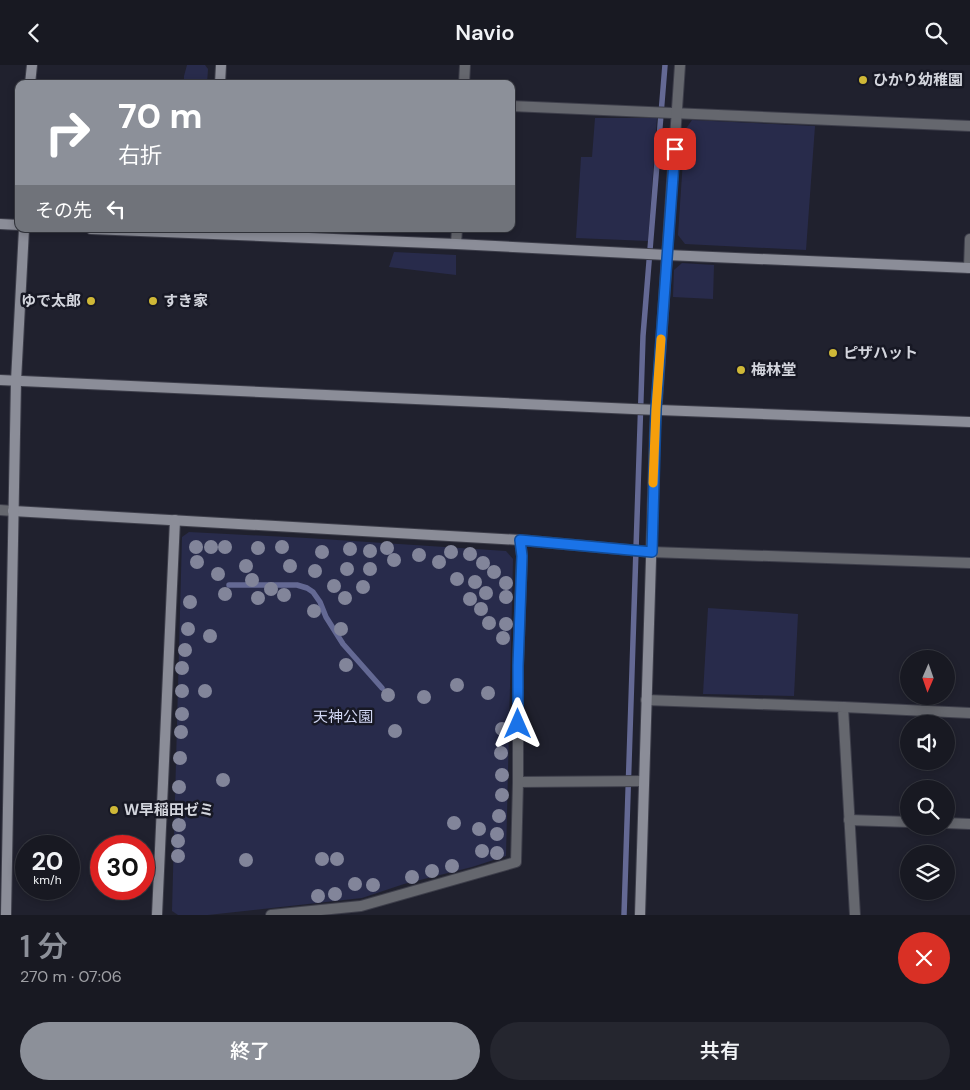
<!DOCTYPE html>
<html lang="ja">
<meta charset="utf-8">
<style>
body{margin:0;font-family:"DM Sans","Noto Sans JP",sans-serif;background:#25262f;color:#f1f3f6;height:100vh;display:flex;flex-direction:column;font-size:19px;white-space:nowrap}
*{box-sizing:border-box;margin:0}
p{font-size:16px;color:#9fa0a5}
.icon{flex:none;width:28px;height:28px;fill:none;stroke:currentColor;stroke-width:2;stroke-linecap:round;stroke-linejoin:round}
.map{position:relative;height:850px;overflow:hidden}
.panel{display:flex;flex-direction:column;background:#181922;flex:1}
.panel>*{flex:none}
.banner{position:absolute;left:15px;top:15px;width:500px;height:152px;border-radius:10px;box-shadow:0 2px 8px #0003,0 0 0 1px #363840;background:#8c9099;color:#fff;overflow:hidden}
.needle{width:32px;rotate:182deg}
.buttons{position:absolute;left:900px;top:585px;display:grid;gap:10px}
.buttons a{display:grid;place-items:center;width:55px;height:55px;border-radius:50%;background:#181922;box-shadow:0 2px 8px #0003,0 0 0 1px #363840;font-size:25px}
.speed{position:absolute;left:15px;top:770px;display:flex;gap:10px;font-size:25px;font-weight:700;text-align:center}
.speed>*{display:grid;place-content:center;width:65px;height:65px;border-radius:50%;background:#181922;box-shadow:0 2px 8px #0003,0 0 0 1px #363840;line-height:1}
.speed small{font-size:12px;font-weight:400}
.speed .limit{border:8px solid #d22;background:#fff;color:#111}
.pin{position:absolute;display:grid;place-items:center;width:42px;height:42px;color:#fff;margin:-21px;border-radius:10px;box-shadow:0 2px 8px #0006}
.me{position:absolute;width:55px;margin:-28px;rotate:0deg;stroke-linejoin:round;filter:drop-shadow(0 0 4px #0008)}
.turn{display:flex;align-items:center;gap:18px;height:105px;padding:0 20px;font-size:22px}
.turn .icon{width:65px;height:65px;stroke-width:2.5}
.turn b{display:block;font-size:35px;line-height:42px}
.then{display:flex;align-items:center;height:48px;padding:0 20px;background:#0003;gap:10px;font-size:19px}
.round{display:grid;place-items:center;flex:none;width:52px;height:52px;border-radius:26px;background:#25262f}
.summary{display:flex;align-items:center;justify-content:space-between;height:85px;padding:0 20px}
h1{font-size:30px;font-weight:600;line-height:38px;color:#8c9099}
.cta{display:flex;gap:10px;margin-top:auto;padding:10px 20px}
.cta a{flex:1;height:58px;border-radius:30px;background:#8c9099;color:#fff;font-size:20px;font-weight:600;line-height:58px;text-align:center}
.cta a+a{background:#25262f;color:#f1f3f6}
header{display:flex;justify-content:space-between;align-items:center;height:65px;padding:0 20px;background:#181922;font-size:22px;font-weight:600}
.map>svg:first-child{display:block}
</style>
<header><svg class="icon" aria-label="back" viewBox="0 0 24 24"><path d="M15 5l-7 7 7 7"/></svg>Navio<svg class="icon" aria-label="search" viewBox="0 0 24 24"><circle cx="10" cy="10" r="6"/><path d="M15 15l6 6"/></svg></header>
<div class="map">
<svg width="970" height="850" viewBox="0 0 970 850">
<rect width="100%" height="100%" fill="#20212e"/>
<!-- green -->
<g fill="#282b4b">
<polygon points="187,0 205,0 208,4 207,19 184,19 184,11"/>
<polygon points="595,53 657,53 648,176 576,173 581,92 592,92"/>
<polygon points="692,55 815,61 806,185 685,179 678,170 685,65"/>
<polygon points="394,187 456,190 456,210 389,202"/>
<polygon points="682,198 714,200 713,234 673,232 674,205"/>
<polygon points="189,467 307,473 506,486 513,494 506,791 472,802 404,819 362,833 208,850 178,850 172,846 182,472"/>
<polygon points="708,543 798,549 794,631 703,629"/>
</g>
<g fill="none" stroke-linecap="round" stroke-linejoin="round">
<!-- stream -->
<g stroke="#646994" stroke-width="5.5">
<polyline points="229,520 297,520 307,523 313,527 320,537 326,552 343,579 382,623"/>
<polyline points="624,850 643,271 665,0"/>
</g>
<!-- street casing -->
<g stroke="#3d3e4a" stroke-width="12">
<g id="street">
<polyline points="464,19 465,0"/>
<polyline points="511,41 970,61"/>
<polyline points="456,179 457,164"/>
<polyline points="667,190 680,0"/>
<polyline points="969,203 970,174"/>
<polyline points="0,445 13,446"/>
<polyline points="651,487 970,498"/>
<polyline points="646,635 843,642 855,850"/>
<polyline points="843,642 970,648"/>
<polyline points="518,717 644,716"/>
<polyline points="849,755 909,757"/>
<polyline points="946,758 970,759"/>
<polyline points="271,850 361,841 516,797 518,717 518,601 522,491 520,475"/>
</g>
</g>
<!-- secondary casing -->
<g stroke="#3d3e4a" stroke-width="12">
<g id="secondary">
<polyline points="30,19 32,0"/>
<polyline points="220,19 221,0"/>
<polyline points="0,159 19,160"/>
<polyline points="91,164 456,179 667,190 970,203"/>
<polyline points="0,315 633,344 970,357"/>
<polyline points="13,446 520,475 651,487"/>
<polyline points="6,850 16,316 24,164"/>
<polyline points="157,850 175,455"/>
<polyline points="640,850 655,365 667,190"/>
</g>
</g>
<!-- street -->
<use href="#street" stroke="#65676e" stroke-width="10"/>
<!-- secondary -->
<use href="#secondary" stroke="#8b8d98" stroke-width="10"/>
</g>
<!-- trees -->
<g fill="#82859a">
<circle cx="196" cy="482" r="7"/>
<circle cx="211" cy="482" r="7"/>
<circle cx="225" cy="482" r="7"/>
<circle cx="282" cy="482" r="7"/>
<circle cx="258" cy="483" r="7"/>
<circle cx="387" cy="483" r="7"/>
<circle cx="350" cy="484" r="7"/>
<circle cx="370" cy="486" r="7"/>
<circle cx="322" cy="487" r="7"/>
<circle cx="451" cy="487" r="7"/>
<circle cx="470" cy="489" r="7"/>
<circle cx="419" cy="490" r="7"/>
<circle cx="394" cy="495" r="7"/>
<circle cx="197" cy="497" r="7"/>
<circle cx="439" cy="497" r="7"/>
<circle cx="483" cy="498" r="7"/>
<circle cx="246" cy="501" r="7"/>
<circle cx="290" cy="501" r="7"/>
<circle cx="347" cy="504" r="7"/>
<circle cx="370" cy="504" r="7"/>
<circle cx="315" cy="506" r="7"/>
<circle cx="494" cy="507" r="7"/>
<circle cx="218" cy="509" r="7"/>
<circle cx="457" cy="514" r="7"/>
<circle cx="252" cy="515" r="7"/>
<circle cx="475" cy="517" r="7"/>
<circle cx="506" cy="518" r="7"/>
<circle cx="334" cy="521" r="7"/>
<circle cx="363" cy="522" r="7"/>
<circle cx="271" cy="524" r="7"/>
<circle cx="486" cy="528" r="7"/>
<circle cx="225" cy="529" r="7"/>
<circle cx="284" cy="530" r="7"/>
<circle cx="506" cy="532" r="7"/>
<circle cx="258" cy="533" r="7"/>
<circle cx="345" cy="533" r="7"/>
<circle cx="470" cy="534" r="7"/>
<circle cx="190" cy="537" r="7"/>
<circle cx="481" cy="544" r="7"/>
<circle cx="314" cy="546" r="7"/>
<circle cx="489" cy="558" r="7"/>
<circle cx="506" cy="559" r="7"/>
<circle cx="188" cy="564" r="7"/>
<circle cx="341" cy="564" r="7"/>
<circle cx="210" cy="571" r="7"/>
<circle cx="503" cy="573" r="7"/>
<circle cx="185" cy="585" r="7"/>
<circle cx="346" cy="600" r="7"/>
<circle cx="182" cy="603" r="7"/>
<circle cx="457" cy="620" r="7"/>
<circle cx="182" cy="626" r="7"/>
<circle cx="205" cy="626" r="7"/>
<circle cx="488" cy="628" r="7"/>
<circle cx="388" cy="630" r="7"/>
<circle cx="424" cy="632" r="7"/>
<circle cx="182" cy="649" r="7"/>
<circle cx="502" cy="664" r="7"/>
<circle cx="395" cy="666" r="7"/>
<circle cx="181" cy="667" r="7"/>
<circle cx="501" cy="688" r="7"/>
<circle cx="180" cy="693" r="7"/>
<circle cx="502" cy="710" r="7"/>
<circle cx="223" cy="715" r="7"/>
<circle cx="179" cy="722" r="7"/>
<circle cx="502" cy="730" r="7"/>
<circle cx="178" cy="744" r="7"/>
<circle cx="499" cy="751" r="7"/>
<circle cx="454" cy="758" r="7"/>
<circle cx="179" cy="760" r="7"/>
<circle cx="479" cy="764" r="7"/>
<circle cx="497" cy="769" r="7"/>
<circle cx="178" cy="776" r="7"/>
<circle cx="482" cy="786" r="7"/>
<circle cx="497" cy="788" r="7"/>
<circle cx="178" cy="791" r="7"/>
<circle cx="322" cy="794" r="7"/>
<circle cx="337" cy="794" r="7"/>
<circle cx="246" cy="795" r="7"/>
<circle cx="452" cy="801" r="7"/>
<circle cx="432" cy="806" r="7"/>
<circle cx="412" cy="812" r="7"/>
<circle cx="355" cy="819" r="7"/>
<circle cx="373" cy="820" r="7"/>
<circle cx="335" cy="829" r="7"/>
<circle cx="318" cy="831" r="7"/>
</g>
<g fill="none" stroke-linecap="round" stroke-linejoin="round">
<!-- route casing -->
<g stroke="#114b97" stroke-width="12">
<polyline id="route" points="518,659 518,601 522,491 520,475 652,487 656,344 675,84"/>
</g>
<!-- route -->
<use href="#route" stroke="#1a73e8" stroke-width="9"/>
<!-- slow -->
<polyline stroke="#f59e0b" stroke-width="9" points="653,418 656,344 661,274"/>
</g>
<!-- markers -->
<g fill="#cfb837" stroke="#171824" stroke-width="2">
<circle cx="863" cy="15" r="5"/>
<circle cx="91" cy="236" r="5"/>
<circle cx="153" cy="236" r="5"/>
<circle cx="833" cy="288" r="5"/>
<circle cx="741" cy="305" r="5"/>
<circle cx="114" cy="745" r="5"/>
</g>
<g text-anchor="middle" stroke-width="5" stroke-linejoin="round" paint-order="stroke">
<!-- poi labels -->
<g font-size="15" font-weight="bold" fill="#d3d5dd" stroke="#171824" text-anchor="start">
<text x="873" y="20">ひかり幼稚園</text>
<text x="81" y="241" text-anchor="end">ゆで太郎</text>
<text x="163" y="241">すき家</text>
<text x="843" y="293">ピザハット</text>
<text x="751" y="310">梅林堂</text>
<text x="124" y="750">Ｗ早稲田ゼミ</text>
</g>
<!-- park labels -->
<g font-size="15" fill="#d2d7f3" stroke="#171824">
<text x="343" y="657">天神公園</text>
</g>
</g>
</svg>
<div class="buttons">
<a><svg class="needle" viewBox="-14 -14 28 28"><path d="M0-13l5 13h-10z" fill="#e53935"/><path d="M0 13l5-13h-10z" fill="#9fa0a5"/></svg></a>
<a><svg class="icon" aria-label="sound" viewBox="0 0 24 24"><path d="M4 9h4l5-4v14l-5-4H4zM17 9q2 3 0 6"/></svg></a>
<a><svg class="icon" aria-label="search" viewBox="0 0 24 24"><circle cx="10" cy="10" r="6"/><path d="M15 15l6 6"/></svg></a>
<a><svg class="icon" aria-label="layers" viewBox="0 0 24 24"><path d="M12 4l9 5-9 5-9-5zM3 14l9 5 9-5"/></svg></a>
</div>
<div class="speed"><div>20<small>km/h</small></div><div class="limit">30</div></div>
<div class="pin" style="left:675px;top:84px;background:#d93025"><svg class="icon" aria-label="arrive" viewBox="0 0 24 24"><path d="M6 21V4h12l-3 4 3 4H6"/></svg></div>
<svg class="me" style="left:518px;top:659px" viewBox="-20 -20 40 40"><path d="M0-17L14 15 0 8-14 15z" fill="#1a73e8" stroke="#fff" stroke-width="4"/></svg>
<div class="banner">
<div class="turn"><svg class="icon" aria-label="right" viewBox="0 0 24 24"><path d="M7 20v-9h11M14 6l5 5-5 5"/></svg><div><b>70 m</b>右折</div></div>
<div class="then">その先<svg class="icon" aria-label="left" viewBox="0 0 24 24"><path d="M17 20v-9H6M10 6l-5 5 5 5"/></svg></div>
</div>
</div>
<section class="panel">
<div class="summary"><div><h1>1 分</h1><p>270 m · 07:06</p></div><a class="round" style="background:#d93025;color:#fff"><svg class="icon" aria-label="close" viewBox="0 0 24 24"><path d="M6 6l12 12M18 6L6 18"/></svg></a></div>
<div class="cta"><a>終了</a><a>共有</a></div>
</section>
